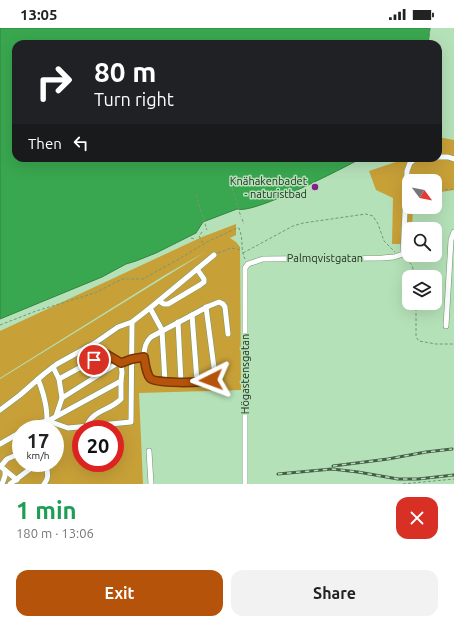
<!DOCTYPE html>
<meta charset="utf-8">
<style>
body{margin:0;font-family:Ubuntu,sans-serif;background:#f2f2f2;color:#222;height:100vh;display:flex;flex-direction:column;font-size:15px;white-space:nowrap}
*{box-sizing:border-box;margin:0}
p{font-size:13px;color:#767676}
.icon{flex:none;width:22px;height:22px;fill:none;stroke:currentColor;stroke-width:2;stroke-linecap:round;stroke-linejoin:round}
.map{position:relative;height:456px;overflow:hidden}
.sheet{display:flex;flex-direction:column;background:#fff;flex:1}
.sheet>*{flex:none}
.top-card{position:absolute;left:12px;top:12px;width:430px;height:122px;border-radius:12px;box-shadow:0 4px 16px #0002;background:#202124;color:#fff;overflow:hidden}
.needle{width:26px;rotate:122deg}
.buttons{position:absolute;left:402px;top:146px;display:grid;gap:8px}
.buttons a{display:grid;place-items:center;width:40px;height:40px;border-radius:8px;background:#fff;box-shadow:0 4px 16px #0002;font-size:20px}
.speed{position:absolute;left:12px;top:392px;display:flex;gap:8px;font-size:20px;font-weight:700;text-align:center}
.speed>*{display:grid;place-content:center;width:52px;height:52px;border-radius:50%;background:#fff;box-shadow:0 4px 16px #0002;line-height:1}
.speed small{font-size:10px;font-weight:400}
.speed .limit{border:6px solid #d22;background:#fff;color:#111}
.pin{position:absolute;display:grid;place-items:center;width:34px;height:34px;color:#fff;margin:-17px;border:2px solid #fff;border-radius:50%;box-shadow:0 1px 4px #0007}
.me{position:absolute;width:44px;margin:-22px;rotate:267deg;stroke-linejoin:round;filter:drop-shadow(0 0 3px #0008)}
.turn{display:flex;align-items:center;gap:14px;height:84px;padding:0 16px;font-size:18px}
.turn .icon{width:52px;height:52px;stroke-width:2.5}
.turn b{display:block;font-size:28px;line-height:34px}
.then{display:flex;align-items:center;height:38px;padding:0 16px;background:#0003;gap:8px;font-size:15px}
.round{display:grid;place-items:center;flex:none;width:42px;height:42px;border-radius:12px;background:#f2f2f2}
.head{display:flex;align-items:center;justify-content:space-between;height:68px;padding:0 16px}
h1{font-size:24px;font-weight:700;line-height:30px;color:#1e9e55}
.action{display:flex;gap:8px;margin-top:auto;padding:8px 16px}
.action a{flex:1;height:46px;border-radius:12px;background:#b45309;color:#fff;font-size:16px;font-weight:700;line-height:46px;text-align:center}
.action a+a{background:#f2f2f2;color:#222}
.status{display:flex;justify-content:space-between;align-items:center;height:28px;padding:0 20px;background:#fff;direction:ltr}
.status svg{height:11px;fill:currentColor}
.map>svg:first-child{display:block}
</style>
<div class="status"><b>13:05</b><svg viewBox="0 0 49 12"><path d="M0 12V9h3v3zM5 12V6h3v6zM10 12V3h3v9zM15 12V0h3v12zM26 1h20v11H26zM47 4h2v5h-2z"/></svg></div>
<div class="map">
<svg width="454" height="456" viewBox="0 0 454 456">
<rect width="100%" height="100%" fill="#b5e1b8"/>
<!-- green -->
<g fill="#c8a038" fill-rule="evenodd">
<polygon points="438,109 454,112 454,162 435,165 435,153 409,153 409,179 413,179 412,201 409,201 409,216 392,216 393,170 376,162 369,143 399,133 399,130 438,130"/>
<path d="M236,196V207L230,210L236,214L240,219L241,362L139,365L143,456H0V351L207,223L165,247L0,350V303L202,209ZM21,401H55V435H21ZM81,401H115V435H81Z"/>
</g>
<!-- water -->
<path fill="#39a74f" stroke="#328441" d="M0,0H430L428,16H16V130H362C343,140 253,187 237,181L203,194L196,205L156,225L136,233L126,236L102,249L0,291Z"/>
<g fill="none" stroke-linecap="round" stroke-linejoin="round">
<!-- minor casing -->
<g stroke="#6e9772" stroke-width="6">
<g id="minor">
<polyline points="438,129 448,129 454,131"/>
<polyline points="159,273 164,276 168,276 200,257 204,254 204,251 197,241"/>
<path d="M206,279L215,347L213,351L208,353C194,353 160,358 150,350C144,338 140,319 151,309L209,278L219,274L223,276L225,279L228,306"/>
<polyline points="150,280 162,302"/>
<polyline points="192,287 197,353"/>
<polyline points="178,294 181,354"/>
<polyline points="446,298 451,212 454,204"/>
<polyline points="162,303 165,354"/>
<polyline points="53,339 59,351"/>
<path d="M38,351C44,366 49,385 46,401"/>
<path d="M62,370L59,351L103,327C110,325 115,331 121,335L132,331L144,329"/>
<polyline points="0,382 20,367 44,346 57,336 95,315 118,299 132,294 150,280 214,227"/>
<polyline points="48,393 68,400 131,394 132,294"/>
<path d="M87,398C91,383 111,382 121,371V353"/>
<polyline points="26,401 37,395 48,393 121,353 122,345 121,335 116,336 62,370 56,388"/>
<polyline points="0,416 21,404"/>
<polyline points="149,423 151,456"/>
<polyline points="0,438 17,452"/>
<polyline points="1,438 7,431 21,425"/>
<polyline points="2,456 5,448 5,442"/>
<polyline points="10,456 38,435"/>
<path d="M44,456C50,450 47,443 46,435"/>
<polyline points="245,456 245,240 248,236 263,231 382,230 394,229 403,226 407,143 410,135 416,130"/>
</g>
</g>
<!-- path -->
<g stroke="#769678" stroke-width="1" stroke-dasharray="3 2" stroke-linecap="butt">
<polyline points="428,16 430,0"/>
<polyline points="232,160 241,189"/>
<polyline points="435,161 441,162 454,161"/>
<polyline points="196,167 207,202"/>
<polyline points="242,191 244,196"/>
<polyline points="202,204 199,208 203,215"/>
<polyline points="191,210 195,211"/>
<polyline points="218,225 231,220 242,222"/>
<polyline points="243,225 293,198 303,195 366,186 373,188 378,196 384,213 395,224"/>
<polyline points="406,231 412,237 415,249"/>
<polyline points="416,275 416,309 419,313 436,316 454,316"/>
<path d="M0,297L36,283L95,265L122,251H143L177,232L209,213L237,200H239C244,212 240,222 245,231"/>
<polyline points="403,456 454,451"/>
</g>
<!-- minor -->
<use href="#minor" stroke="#fff" stroke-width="5"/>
<!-- rail casing -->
<g stroke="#465e47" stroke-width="3">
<g id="rail">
<polyline points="333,438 388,431 426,424 452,421"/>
<polyline points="278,446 332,441 358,444 398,451 418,451 454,447"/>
</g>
</g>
<!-- rail -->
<use href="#rail" stroke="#b5e1b8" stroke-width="1.5" stroke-dasharray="4.5" stroke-linecap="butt"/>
</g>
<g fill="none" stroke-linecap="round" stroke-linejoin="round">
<!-- route casing -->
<g stroke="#753606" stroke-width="10">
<path id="route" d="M94,332L106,326L121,335L132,331L144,329C145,335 146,345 150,350C155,356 202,355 211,352"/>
</g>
<!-- route -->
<use href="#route" stroke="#b45309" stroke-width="7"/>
</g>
<!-- markers -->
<circle fill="#862088" stroke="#b5e1b8" stroke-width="1.5" cx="315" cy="159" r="4"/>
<g text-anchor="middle" stroke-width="3" stroke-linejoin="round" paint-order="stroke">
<!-- poi labels -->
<g font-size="11" fill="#203121" stroke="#b5e1b8" text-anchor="end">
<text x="307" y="157">Knähakenbadet<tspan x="307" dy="13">- naturistbad</tspan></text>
</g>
<!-- street labels -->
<g font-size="11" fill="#203121" stroke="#b5e1b8">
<text x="325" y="234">Palmqvistgatan</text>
<text transform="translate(245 346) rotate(-90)" y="4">Högastensgatan</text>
</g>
</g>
</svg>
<div class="buttons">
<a><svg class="needle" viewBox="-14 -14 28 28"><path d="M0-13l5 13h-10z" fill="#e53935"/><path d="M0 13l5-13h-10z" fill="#767676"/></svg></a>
<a><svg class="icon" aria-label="search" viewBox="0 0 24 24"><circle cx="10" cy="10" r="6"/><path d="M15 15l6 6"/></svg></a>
<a><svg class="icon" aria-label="layers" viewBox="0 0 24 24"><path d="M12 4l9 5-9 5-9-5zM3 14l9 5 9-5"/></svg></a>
</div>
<div class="speed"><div>17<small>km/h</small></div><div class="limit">20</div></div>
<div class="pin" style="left:94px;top:332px;background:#d93025"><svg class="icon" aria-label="arrive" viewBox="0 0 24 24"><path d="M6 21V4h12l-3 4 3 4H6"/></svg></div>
<svg class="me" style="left:211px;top:352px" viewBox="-20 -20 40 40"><path d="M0-17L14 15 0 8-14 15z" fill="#b45309" stroke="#fff" stroke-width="4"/></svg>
<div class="top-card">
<div class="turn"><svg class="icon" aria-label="right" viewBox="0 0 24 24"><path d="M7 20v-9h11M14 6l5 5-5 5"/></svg><div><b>80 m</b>Turn right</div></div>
<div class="then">Then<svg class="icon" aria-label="left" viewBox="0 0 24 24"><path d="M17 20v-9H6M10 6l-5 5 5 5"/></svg></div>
</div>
</div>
<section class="sheet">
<div class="head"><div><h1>1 min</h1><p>180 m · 13:06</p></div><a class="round" style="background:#d93025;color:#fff"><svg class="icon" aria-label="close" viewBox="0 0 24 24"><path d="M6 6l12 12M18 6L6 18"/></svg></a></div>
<div class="action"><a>Exit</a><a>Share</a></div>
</section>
